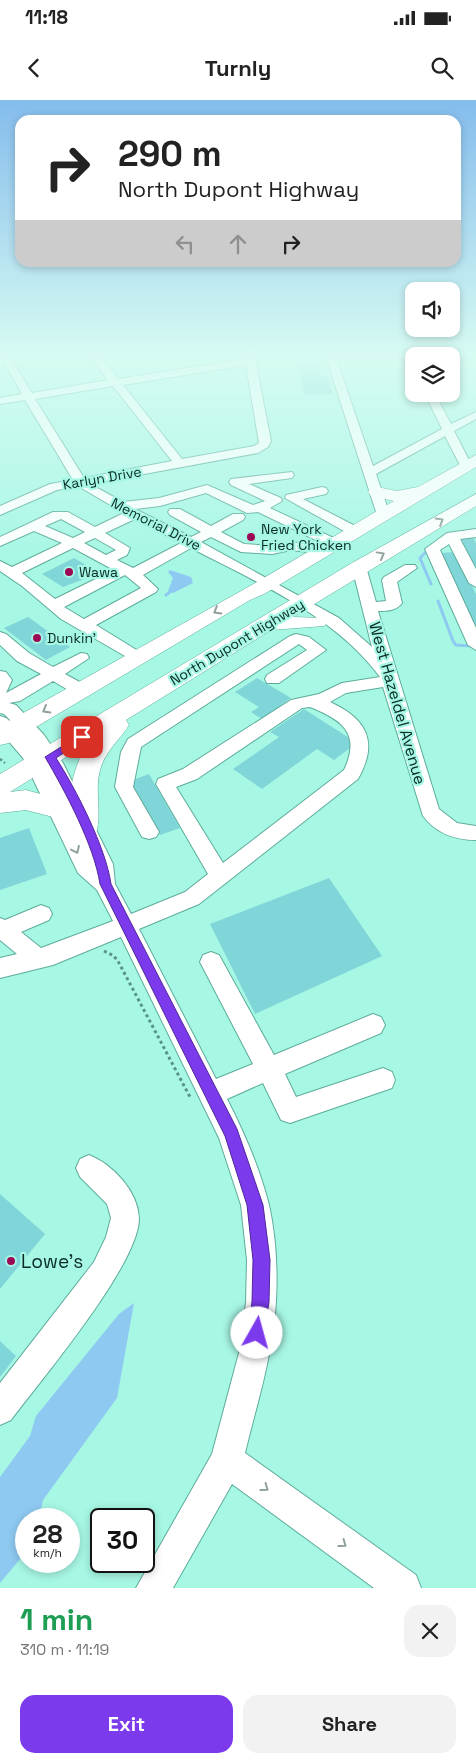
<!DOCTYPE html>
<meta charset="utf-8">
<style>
body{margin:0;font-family:"Space Grotesk",sans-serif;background:#f2f2f2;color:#222;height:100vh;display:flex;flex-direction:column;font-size:19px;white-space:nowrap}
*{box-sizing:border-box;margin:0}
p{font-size:16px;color:#767676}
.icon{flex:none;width:28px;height:28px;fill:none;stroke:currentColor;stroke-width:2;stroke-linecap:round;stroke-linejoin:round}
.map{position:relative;height:1488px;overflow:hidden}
.sheet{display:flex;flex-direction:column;background:#fff;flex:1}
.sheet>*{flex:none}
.top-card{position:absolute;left:15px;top:15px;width:446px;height:152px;border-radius:15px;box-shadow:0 2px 8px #0003;background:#fff;color:#222;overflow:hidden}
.controls{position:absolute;left:405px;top:182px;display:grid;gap:10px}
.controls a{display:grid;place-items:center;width:55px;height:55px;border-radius:10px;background:#fff;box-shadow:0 2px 8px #0003;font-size:25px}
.speed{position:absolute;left:15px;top:1408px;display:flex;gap:10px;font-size:25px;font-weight:700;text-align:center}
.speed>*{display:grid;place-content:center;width:65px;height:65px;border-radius:50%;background:#fff;box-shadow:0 2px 8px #0003;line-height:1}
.speed small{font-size:12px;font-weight:400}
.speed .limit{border:2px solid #111;border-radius:8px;background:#fff;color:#111}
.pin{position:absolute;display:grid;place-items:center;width:42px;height:42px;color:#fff;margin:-21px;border-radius:10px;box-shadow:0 2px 8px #0006}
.me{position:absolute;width:55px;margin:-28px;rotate:7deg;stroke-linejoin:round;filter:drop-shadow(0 0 4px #0008)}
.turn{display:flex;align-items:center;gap:18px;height:105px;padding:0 20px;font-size:22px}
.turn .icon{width:65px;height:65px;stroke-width:2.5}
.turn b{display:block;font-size:35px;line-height:42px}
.lanes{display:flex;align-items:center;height:48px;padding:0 20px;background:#0003;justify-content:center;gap:25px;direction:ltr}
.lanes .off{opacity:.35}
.round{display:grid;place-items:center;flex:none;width:52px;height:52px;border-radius:15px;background:#f2f2f2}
.head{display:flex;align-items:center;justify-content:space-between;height:85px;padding:0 20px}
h1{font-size:30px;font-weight:600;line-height:38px;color:#1e9e55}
.button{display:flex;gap:10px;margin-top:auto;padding:10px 20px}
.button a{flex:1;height:58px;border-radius:15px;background:#7c3aed;color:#fff;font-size:20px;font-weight:600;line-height:58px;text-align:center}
.button a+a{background:#f2f2f2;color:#222}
.status{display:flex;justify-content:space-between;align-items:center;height:35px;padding:0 25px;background:#fff;direction:ltr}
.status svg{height:14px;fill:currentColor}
header{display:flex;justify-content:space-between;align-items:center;height:65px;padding:0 20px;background:#fff;font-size:22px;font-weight:600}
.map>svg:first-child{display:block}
</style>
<div class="status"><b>11:18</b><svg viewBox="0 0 49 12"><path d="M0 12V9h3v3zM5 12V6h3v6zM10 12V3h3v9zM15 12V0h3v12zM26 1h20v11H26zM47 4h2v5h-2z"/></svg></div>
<header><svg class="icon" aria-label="back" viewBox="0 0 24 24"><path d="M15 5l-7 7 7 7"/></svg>Turnly<svg class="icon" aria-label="search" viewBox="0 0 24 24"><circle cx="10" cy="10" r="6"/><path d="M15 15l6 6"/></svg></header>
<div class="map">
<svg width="476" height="1488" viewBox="0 0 476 1488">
<rect width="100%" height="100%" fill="#a7f7e5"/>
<!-- water -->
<g fill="#8ec9f1">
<polygon points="170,470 191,477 193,483 173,493 168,491 173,478 168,472"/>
<polygon points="134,1203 117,1298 43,1400 39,1419 26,1419 26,1452 0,1483 0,1377 30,1336 36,1316 119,1214"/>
</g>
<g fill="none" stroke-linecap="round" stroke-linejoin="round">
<!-- stream -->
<g stroke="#8ec9f1" stroke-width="3">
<polyline points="427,451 420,458 431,484"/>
<polyline points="166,495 170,492"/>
<polyline points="438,501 453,541 456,545 471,546"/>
</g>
</g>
<!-- building -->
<g fill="#80d5d8">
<polygon points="318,265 321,276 328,277 333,294 305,295 298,266"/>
<polygon points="473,437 476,443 476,469 460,438"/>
<polygon points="456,452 476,494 476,532 440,453"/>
<polygon points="74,458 96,471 88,475 90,477 63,487 42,474"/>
<polygon points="28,517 70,547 46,560 4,528"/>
<polygon points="257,578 291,598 262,619 251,612 259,607 235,592"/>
<polygon points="304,609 357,643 334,660 317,649 262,689 233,669 279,637 270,632"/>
<polygon points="149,674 180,728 160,735 130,681"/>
<polygon points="29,728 47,774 0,790 0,738"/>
<polygon points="329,778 382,856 255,914 210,824"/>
<polygon points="0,1094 45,1134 0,1189"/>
<polygon points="0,1241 16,1256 0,1277"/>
</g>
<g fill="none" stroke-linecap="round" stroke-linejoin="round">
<!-- minor casing -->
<g stroke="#5dac9b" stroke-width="2">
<g id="minor">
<path d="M0,254H8L32,293L108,280L88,254H99L118,279L245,259L244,254H254L271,341L268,347L258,353L90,384L123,402L159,398L207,385L253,405L265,401L231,385L229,382L231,379L292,372L294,375L292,378L249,384L281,398L282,401L270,408L340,441L342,444L340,447H330L258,412L247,413L206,393L160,406L135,409L191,437L201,432L170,415L168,412L170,409H180L211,426L233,414H243L245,417L243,420L221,432L244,444L272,446L291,442L330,447L332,450L330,453L325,454L291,450L272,454L241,452L211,437L201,442L339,518L372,547L352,467L359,463L366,467L376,502L386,501L382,480L384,477L405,465H415L417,468L397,482L402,503C396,511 387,511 378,511L439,709L457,723L476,726V740C454,740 436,733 423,716L383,587L346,593L330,602C367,619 379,642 358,679L199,804L139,829L216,979L253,964L200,862L203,855L211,852L219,855L274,955L373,914L381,917L385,925L381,933L285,974L296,997L383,968L392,972L395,980L392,988L290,1023L281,1020L263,983L227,999C244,1032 260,1069 269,1105C279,1150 279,1204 270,1249C264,1284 253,1319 245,1353L416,1475L421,1488H374L232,1384L173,1488H136L212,1354L240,1249L246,1202L247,1160L241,1105L219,1038L121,837L53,865L0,878V858L17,854L0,840V818L5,820L41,805L49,808L52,814L49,820L21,832L41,848L113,821L97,790L78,773L23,658L0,631V616L6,618L18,628L4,614L0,613V571L6,572L12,580L6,593L41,574L17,561L0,545V532L6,534L29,553L53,567L81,553L87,554L89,558L65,574L87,586L89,590L87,594H75L53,581L20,601L9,603L16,605L44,635L63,663L113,764L115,784L131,814L185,792L208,774L156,684L158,679L183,669L291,600L319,594L342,583L380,577C334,515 258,483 191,448L143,475L158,489L156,492L96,525L143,554L145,558L143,562L137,563L61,519L22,486L0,471V461L12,467L62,443L34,431L0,446V437L53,412H68L95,427L124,413L78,386L57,390L0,415V406L50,384L73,380L25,300L0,304V298L22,294ZM246,265L259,343L254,346L182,359L123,285ZM113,286L172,361L84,378L35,299ZM61,419L85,432L73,438L45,426ZM135,419L181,443L133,468L117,460L127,455L130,448L105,433ZM95,438L116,450L106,455L84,443ZM73,448L114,470L55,499L22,473ZM125,475L141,488L84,519L64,507ZM310,607C343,620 361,634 344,670L223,763L176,687L197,679L302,608ZM45,663L46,665L74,725Z"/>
<polygon points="325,254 476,254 476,258 414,256 414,259 337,261 373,366 442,329 425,294 435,294 451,324 476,312 476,319 454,331 472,366 470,369 462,369 445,336 376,374 390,415 388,418 378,418"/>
<polygon points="322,387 326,388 328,391 326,394 303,399 361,429 363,432 361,435 351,435 285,398 286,395"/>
<polygon points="476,429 476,437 460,439 476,469 476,487 469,483 449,444 440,450 476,528 476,550 468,545 425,449 447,433"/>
<polygon points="296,534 309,537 326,550 279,583 267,583 265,579 267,575 307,550 299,544 141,647 133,687 159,732 156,737 149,739 142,737 115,687 121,652 128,639 290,536"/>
<path d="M89,1055C112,1064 138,1091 139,1118C140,1163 41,1280 11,1320L0,1325V1283L94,1162L106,1137L111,1118L107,1104L80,1077L76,1068L80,1059Z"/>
</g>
</g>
<!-- highway casing -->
<g stroke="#5dac9b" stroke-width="1">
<g id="highway">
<polygon points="476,355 476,367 264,494 250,500 9,643 0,645 0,626 250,486 394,401 371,396 368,392 371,388 377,387 397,391 418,387"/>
<path d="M476,394V406L293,517L324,518L328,522L324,526L271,530L126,620L129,625C119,641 105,651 100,670C94,690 103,719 95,735L85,738L75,735C62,710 73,667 87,644L10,692L26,690L66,701L70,708L66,715L57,718L26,710L0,713V674L352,463Z"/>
</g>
</g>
<!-- path-far1 -->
<polyline stroke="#599387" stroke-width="2.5" stroke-dasharray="2.5 2.5" stroke-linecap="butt" points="0,659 5,663"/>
<!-- path -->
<polyline stroke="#599387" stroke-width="3" stroke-dasharray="3 3" stroke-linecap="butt" points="104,851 114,856 119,863 190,997"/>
<!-- minor -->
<use href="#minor" fill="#fff" fill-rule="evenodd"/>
<!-- highway -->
<use href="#highway" fill="#fff" fill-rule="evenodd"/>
</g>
<!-- one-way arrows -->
<defs><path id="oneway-chevron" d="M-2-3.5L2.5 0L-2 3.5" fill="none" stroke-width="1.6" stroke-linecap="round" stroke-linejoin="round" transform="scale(1.25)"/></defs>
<g stroke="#90a09d">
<use href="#oneway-chevron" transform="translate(440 421) rotate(-31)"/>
<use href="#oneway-chevron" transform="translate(381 455) rotate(-29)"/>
<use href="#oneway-chevron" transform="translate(217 511) rotate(149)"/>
<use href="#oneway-chevron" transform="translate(46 610) rotate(150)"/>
<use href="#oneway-chevron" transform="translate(76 750) rotate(65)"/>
<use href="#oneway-chevron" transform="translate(265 1388) rotate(36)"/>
<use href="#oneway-chevron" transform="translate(343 1444) rotate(36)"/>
</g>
<!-- sky -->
<linearGradient id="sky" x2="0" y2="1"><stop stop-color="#84bcec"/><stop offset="0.55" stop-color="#d7fbf3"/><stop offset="1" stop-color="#d7fbf3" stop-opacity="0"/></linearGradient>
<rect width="476" height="463" fill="url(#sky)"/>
<!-- route -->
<path fill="#7c3aed" stroke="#51269a" d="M82,634L85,635V639L56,658C76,689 106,748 111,784L237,1029L263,1105L270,1160L269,1202L263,1239L257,1242L251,1239L248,1233L252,1202L253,1160L247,1105L225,1036L100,784C94,745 65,691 45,657Z"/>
<!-- markers -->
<g fill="#9c0855" stroke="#a7f7e5" stroke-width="2">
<circle cx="251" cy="437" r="5"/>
<circle cx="69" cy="472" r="5"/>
<circle cx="37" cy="538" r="5"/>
<circle cx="11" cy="1161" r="5"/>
</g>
<g text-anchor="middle" stroke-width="4.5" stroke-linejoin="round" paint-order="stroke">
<!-- far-street labels -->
<g font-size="14" fill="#082b25" stroke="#a7f7e5">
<text transform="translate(102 378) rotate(-10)" y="5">Karlyn Drive</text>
<text transform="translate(156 424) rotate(27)" y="5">Memorial Drive</text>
<text transform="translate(237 542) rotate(-31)" y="5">North Dupont Highway</text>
</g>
<!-- far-poi labels -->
<g font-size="14" fill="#082b25" stroke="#a7f7e5" text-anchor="start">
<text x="261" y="434">New York<tspan x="261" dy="16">Fried Chicken</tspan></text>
<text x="79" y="477">Wawa</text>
<text x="47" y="543">Dunkin'</text>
</g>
<!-- street labels -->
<g font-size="16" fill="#082b25" stroke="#a7f7e5">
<text transform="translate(398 603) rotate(74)" y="6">West Hazeldel Avenue</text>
</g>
<!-- near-poi labels -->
<g font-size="19" fill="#082b25" stroke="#a7f7e5" text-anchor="start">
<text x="21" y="1168">Lowe's</text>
</g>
</g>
</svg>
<div class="controls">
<a><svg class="icon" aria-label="sound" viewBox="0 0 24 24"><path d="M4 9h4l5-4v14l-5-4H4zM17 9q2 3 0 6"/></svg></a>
<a><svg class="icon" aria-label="layers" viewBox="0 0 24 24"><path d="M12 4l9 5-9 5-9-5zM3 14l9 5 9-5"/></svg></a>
</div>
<div class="speed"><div>28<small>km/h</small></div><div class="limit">30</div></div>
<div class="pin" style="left:82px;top:637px;background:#d93025"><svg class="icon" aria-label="arrive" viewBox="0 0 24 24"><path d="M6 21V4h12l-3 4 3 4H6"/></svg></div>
<svg class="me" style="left:257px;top:1233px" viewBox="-20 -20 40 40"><circle r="19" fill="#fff"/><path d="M0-13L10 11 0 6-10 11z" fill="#7c3aed"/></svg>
<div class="top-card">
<div class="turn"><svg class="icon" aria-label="right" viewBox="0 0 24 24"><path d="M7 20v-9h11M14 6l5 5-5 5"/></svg><div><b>290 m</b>North Dupont Highway</div></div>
<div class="lanes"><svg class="icon off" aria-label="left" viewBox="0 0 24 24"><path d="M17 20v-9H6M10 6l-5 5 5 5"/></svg><svg class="icon off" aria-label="ahead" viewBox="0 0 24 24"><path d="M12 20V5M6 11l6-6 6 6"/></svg><svg class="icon" aria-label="right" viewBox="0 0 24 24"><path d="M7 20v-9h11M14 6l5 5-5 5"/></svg></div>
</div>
</div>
<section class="sheet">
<div class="head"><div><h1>1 min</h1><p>310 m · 11:19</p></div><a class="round"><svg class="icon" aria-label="close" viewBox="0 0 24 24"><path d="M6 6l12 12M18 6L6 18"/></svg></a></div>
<div class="button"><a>Exit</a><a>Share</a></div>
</section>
